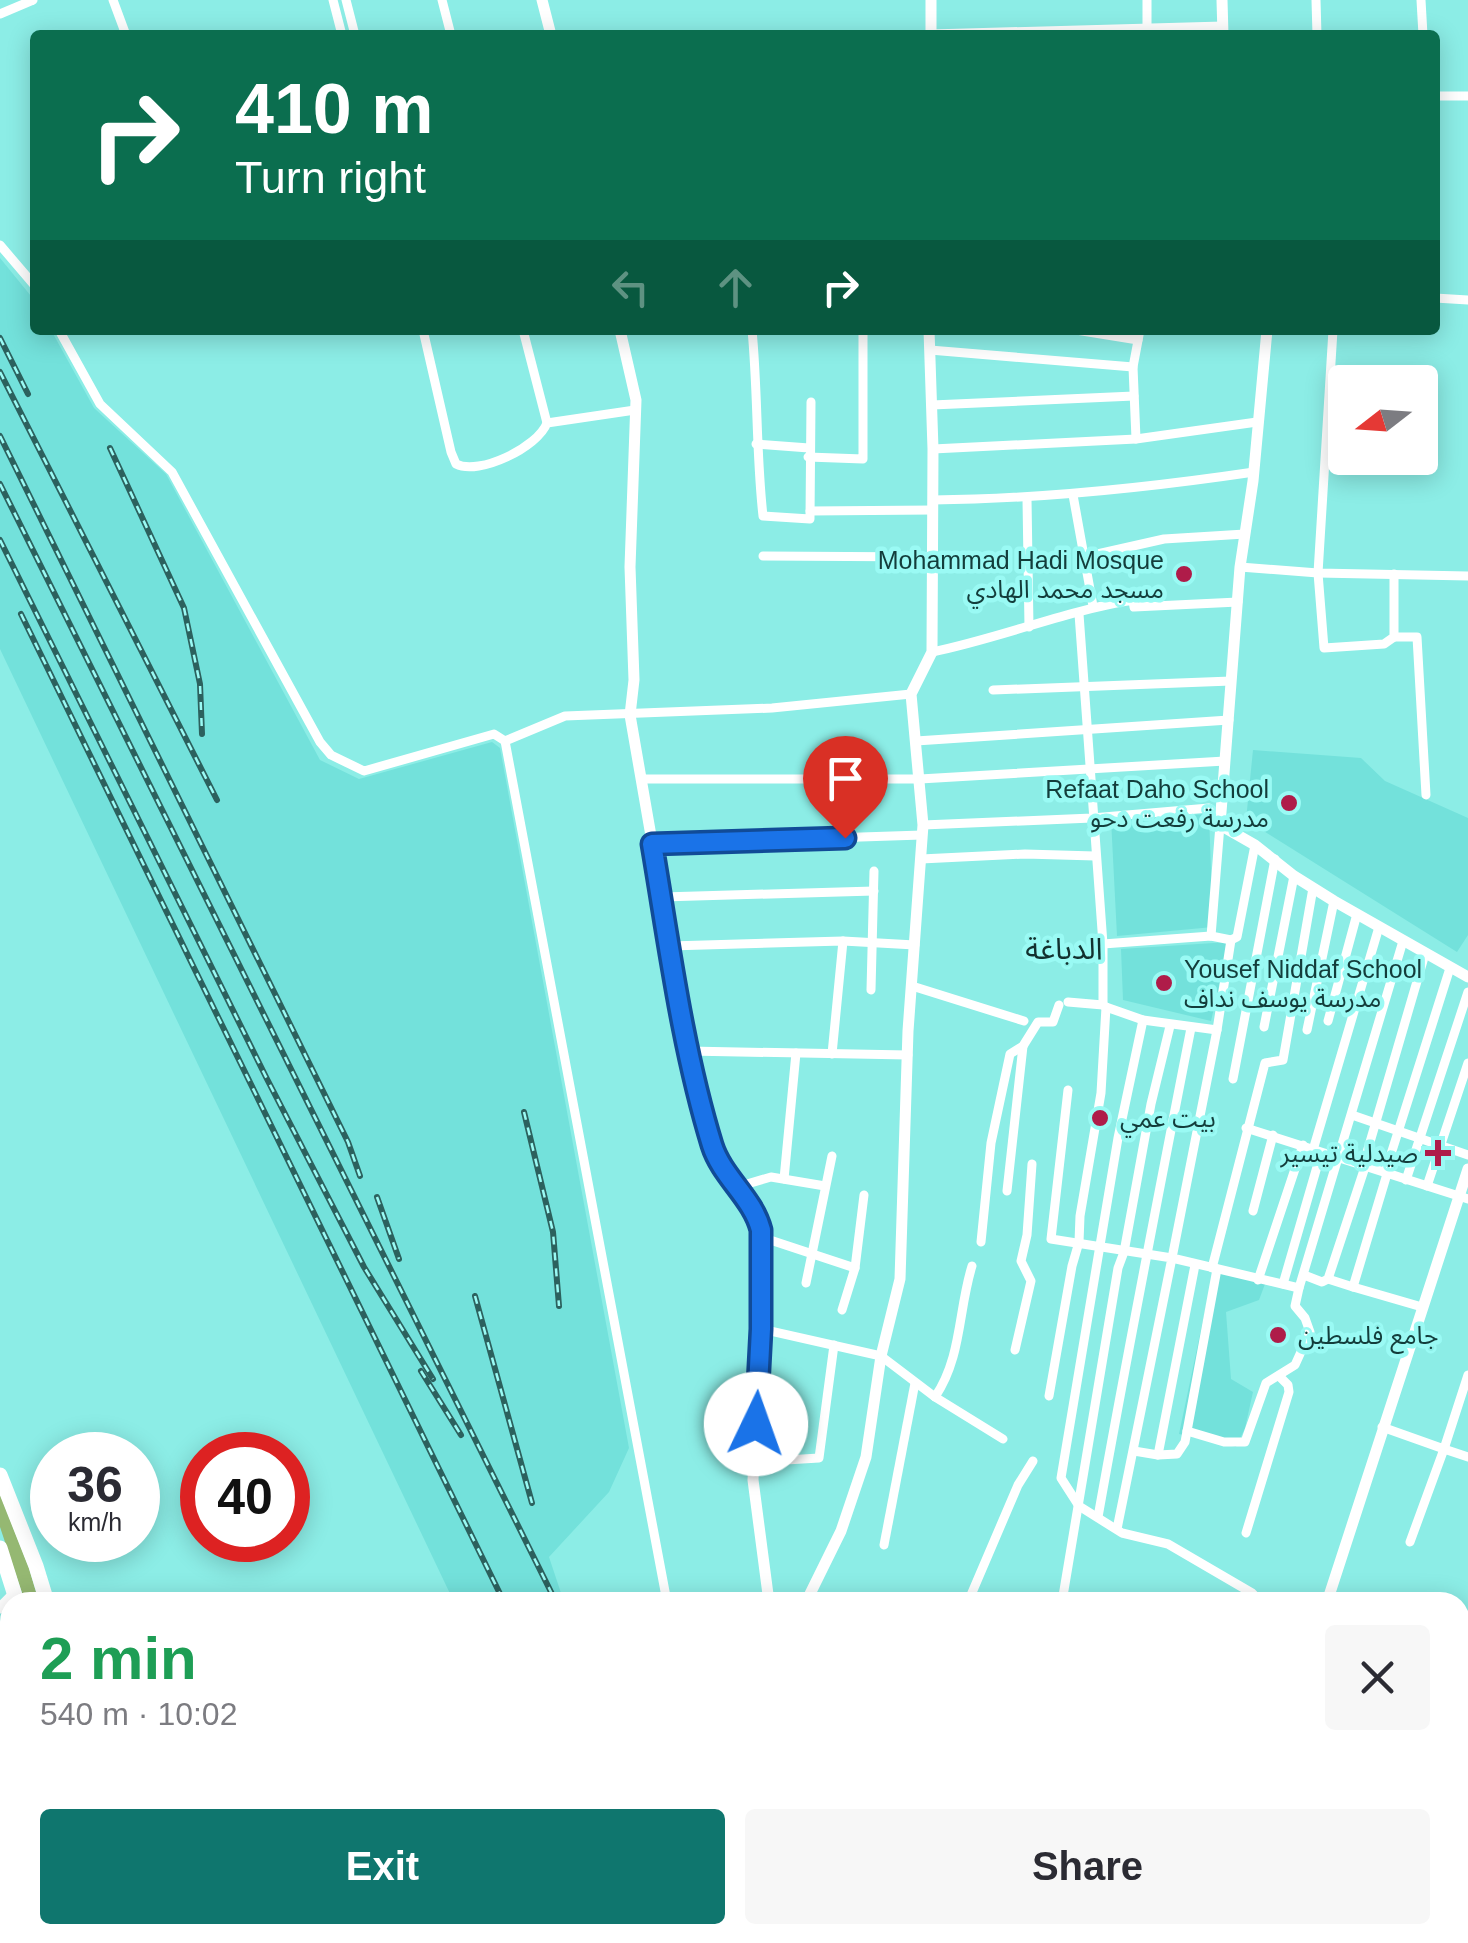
<!DOCTYPE html>
<meta charset="utf-8">
<style>
body{margin:0;font-family:Arial,"Noto Sans Arabic",sans-serif;background:#f7f7f7;color:#2b2b33;height:100vh;display:flex;flex-direction:column;font-size:38px;white-space:nowrap}
*{box-sizing:border-box;margin:0}
p{font-size:32px;color:#7c7c81}
.icon{flex:none;width:55px;height:55px;fill:none;stroke:currentColor;stroke-width:2;stroke-linecap:round;stroke-linejoin:round}
.map{position:relative;flex:1;overflow:hidden}
.panel{position:absolute;left:0px;top:1592px;width:1470px;height:352px;display:flex;flex-direction:column;background:#fff;border-radius:30px 30px 0 0;box-shadow:0 5px 25px #0003}
.panel>*{flex:none}
.top-card{position:absolute;left:30px;top:30px;width:1410px;height:305px;border-radius:10px;box-shadow:0 5px 25px #0003;background:#0b6e4f;color:#fff;overflow:hidden}
.needle{width:65px;rotate:253deg}
.tools{position:absolute;left:1328px;top:365px;display:grid;gap:20px}
.tools a{display:grid;place-items:center;width:110px;height:110px;border-radius:10px;background:#fff;box-shadow:0 5px 25px #0003;font-size:50px}
.speed{position:absolute;left:30px;top:1432px;display:flex;gap:20px;font-size:50px;font-weight:700;text-align:center}
.speed>*{display:grid;place-content:center;width:130px;height:130px;border-radius:50%;background:#fff;box-shadow:0 5px 25px #0003;line-height:1}
.speed small{font-size:25px;font-weight:400}
.speed .limit{border:15px solid #d22;background:#fff;color:#111}
.pin{position:absolute;display:grid;place-items:center;width:85px;height:85px;color:#fff;margin:-102px -42px;border-radius:50% 50% 50% 0;rotate:-45deg;box-shadow:0 0 10px #0007}
.pin .icon{rotate:45deg}
.me{position:absolute;width:110px;margin:-55px;rotate:3deg;stroke-linejoin:round;filter:drop-shadow(0 0 8px #0008)}
.turn{display:flex;align-items:center;gap:35px;height:210px;padding:0 40px;font-size:45px}
.turn .icon{width:130px;height:130px;stroke-width:2.5}
.turn b{display:block;font-size:70px;line-height:85px}
.lanes{display:flex;align-items:center;height:95px;padding:0 40px;background:#0003;justify-content:center;gap:50px;direction:ltr}
.lanes .off{opacity:.35}
.round{display:grid;place-items:center;flex:none;width:105px;height:105px;border-radius:10px;background:#f7f7f7}
.summary{display:flex;align-items:center;justify-content:space-between;height:170px;padding:0 40px}
h1{font-size:60px;font-weight:700;line-height:75px;color:#1e9e55}
.cta{display:flex;gap:20px;margin-top:auto;padding:20px 40px}
.cta a{flex:1;height:115px;border-radius:10px;background:#0f766e;color:#fff;font-size:40px;font-weight:700;line-height:115px;text-align:center}
.cta a+a{background:#f7f7f7;color:#2b2b33}
.map>svg:first-child{display:block}
</style>
<div class="map">
<svg width="1468" height="1943" viewBox="0 0 1468 1943">
<defs>
<pattern id="garden-dots" width="8" height="8" patternUnits="userSpaceOnUse" patternTransform="scale(2.5)"><rect width="8" height="8" fill="#95b872"/><path d="M2 2h.1M6 6h.1" fill="none" stroke="#78975f" stroke-width="1.8" stroke-linecap="round"/></pattern>
</defs>
<rect width="100%" height="100%" fill="#8cede6"/>
<!-- built -->
<g fill="#73e1db">
<polygon points="0,258 35,301 35,330 51,330 94,408 166,474 320,760 359,779 492,742 500,748 629,1448 609,1492 549,1557 564,1602 454,1602 0,649"/>
<polygon points="1253,750 1361,758 1385,781 1468,818 1468,935 1457,952 1246,820"/>
<polygon points="1209,814 1213,927 1117,936 1111,819"/>
<polygon points="1229,942 1211,1021 1123,1000 1121,949"/>
<polygon points="1214,1268 1265,1284 1259,1300 1226,1312 1231,1379 1253,1392 1245,1428 1236,1447 1179,1434"/>
<polygon points="613,1935 726,1935 730,1943 617,1943"/>
</g>
<!-- grass -->
<polygon fill="#95b872" points="0,1494 29,1568 39,1602 25,1602 0,1527"/>
<!-- garden -->
<polygon fill="url(#garden-dots)" points="3,1621 10,1625 10,1786 0,1783 0,1622"/>
<g fill="none" stroke-linecap="round" stroke-linejoin="round">
<!-- minor -->
<g stroke="#fff" stroke-width="9">
<polyline points="113,0 126,35"/>
<polyline points="333,0 342,35"/>
<polyline points="346,0 355,35"/>
<polyline points="442,0 451,35"/>
<polyline points="1316,0 1317,35"/>
<polyline points="1421,0 1423,35"/>
<polyline points="0,14 33,0"/>
<polyline points="1147,28 1147,0"/>
<polyline points="931,34 1223,26"/>
<polyline points="1435,96 1468,96"/>
<polyline points="0,245 35,286"/>
<polyline points="1435,298 1468,300"/>
<polyline points="59,330 100,404 172,472 320,742 331,755 364,771 494,734 505,741 565,716 772,708 911,694"/>
<path d="M423,330L451,452L456,464C479,476 538,447 547,423L635,410"/>
<polyline points="523,330 547,423"/>
<path d="M752,330C758,392 756,454 763,516L810,519L811,402"/>
<polyline points="1076,330 1138,340"/>
<polyline points="1333,330 1318,573 1324,648 1384,644 1394,637 1394,574"/>
<polyline points="930,350 1133,367"/>
<polyline points="932,405 1134,396"/>
<polyline points="1136,439 1133,367 1140,330"/>
<polyline points="756,444 809,448"/>
<polyline points="933,449 1136,439 1257,422"/>
<polyline points="808,457 863,459 863,330"/>
<polyline points="1073,495 1093,606"/>
<polyline points="1027,499 1029,627"/>
<path d="M933,500C1042,499 1146,488 1254,472"/>
<polyline points="810,511 933,510"/>
<polyline points="763,556 932,557"/>
<polyline points="1084,557 1164,539 1245,534"/>
<polyline points="1240,567 1318,573 1468,576"/>
<polyline points="1079,614 1103,944 1103,1005 1106,1007"/>
<polyline points="1394,637 1417,637 1426,795"/>
<path d="M932,652C1000,638 1065,611 1133,600L1134,607L1238,602"/>
<polyline points="993,690 1231,681"/>
<polyline points="505,741 667,1602"/>
<polyline points="916,741 1229,720"/>
<polyline points="641,779 920,779 1225,761"/>
<polyline points="923,825 1092,818 1209,808 1220,825 1211,936"/>
<polyline points="653,844 922,835"/>
<polyline points="921,859 1025,854 1095,856"/>
<polyline points="662,897 874,891"/>
<polyline points="1231,940 1237,937 1255,845"/>
<polyline points="670,946 843,941 915,945"/>
<polyline points="912,986 1024,1021"/>
<polyline points="871,990 874,871"/>
<polyline points="1068,1002 1103,1005"/>
<polyline points="1143,1020 1118,1138 1061,1478 1079,1506 1122,1533 1168,1544 1252,1593 1261,1602"/>
<polyline points="1328,1021 1357,914"/>
<polyline points="1264,1027 1294,876"/>
<polyline points="1217,1030 1172,1258 1299,1288"/>
<polyline points="1307,1030 1334,901"/>
<polyline points="688,1051 908,1055"/>
<polyline points="832,1054 843,941"/>
<polyline points="1233,1079 1275,859"/>
<polyline points="1068,1090 1051,1239 1172,1258 1117,1529"/>
<polyline points="1352,1115 1468,1155"/>
<polyline points="1246,1128 1468,1199"/>
<polyline points="1313,1150 1379,927"/>
<polyline points="1363,1166 1425,954"/>
<polyline points="1385,1173 1450,968"/>
<polyline points="784,1179 796,1053"/>
<polyline points="1406,1180 1468,992"/>
<polyline points="1427,1186 1468,1063"/>
<polyline points="737,1187 771,1177 825,1186"/>
<polyline points="1007,1191 1023,1046"/>
<polyline points="1253,1211 1273,1135"/>
<polyline points="761,1237 855,1268"/>
<polyline points="981,1242 991,1143 1010,1054 1023,1046 1038,1022 1053,1022 1059,1005"/>
<polyline points="1212,1268 1265,1063 1283,1060 1313,888"/>
<polyline points="1304,1275 1322,1282 1328,1279 1365,1167"/>
<polyline points="1328,1279 1353,1287 1387,1174"/>
<polyline points="1258,1280 1303,1145"/>
<polyline points="806,1283 832,1156"/>
<polyline points="1283,1284 1321,1153"/>
<polyline points="1353,1287 1422,1307"/>
<polyline points="842,1310 855,1268 864,1195"/>
<polyline points="761,1329 881,1356 935,1397 1003,1439"/>
<polyline points="1015,1350 1031,1281 1021,1261 1027,1235 1032,1164"/>
<polyline points="1049,1396 1072,1266 1079,1242 1080,1216 1101,1093 1106,1007 1143,1020 1217,1030 1231,940 1211,936 1103,944"/>
<path d="M935,1397C962,1357 958,1311 972,1266"/>
<polyline points="1382,1427 1444,1449 1468,1375"/>
<polyline points="1187,1431 1224,1442 1245,1442 1266,1383 1295,1365 1310,1332 1305,1318 1295,1306 1299,1288 1403,941"/>
<polyline points="1134,1451 1158,1455 1177,1454 1185,1442 1217,1269"/>
<polyline points="755,1455 786,1460 819,1458 834,1345"/>
<polyline points="1158,1455 1195,1265"/>
<path d="M1098,1517C1127,1354 1159,1191 1191,1028"/>
<polyline points="1246,1533 1289,1392 1288,1385 1279,1376"/>
<polyline points="1410,1542 1444,1449 1468,1457"/>
<polyline points="884,1545 915,1383"/>
<polyline points="968,1602 1018,1485 1033,1461"/>
<polyline points="1062,1602 1118,1268 1124,1252 1151,1104 1170,1026"/>
<polyline points="1460,1654 1468,1655"/>
<polyline points="1460,1718 1464,1707"/>
<polyline points="1460,1805 1468,1808"/>
<polyline points="1460,1842 1468,1845"/>
<polyline points="1460,1887 1468,1873"/>
<polyline points="1460,1913 1468,1917"/>
<polyline points="478,1935 479,1943"/>
<polyline points="832,1935 836,1943"/>
<polyline points="1316,1935 1327,1943"/>
<polyline points="1056,1938 1093,1943"/>
<polyline points="1428,1939 1431,1935"/>
<polyline points="1234,1943 1239,1935"/>
<polyline points="1349,1943 1355,1935"/>
</g>
<!-- tertiary -->
<g stroke="#fff" stroke-width="11">
<polyline points="542,0 551,35"/>
<polyline points="931,0 931,35"/>
<polyline points="1222,0 1223,35"/>
<polyline points="620,330 636,400 630,567 634,680 630,715 692,1072 719,1161 756,1215 761,1230 761,1329 753,1480 769,1602"/>
<polyline points="1267,330 1253,481 1240,567 1220,825 1255,845 1294,876 1334,901 1468,977"/>
<polyline points="806,1602 841,1531 866,1457 881,1356 900,1279 908,1031 923,825 911,694 932,652 933,449 929,330"/>
<polyline points="1327,1602 1468,1169"/>
<polyline points="0,1608 15,1593"/>
<polyline points="0,1794 10,1798"/>
<polyline points="893,1935 897,1943"/>
<polyline points="1151,1943 1154,1935"/>
</g>
<!-- primary -->
<g stroke="#fff" stroke-width="15">
<polyline points="0,1475 36,1566 47,1602"/>
<polyline points="0,1548 17,1602"/>
<polyline points="98,1935 100,1943"/>
<polyline points="125,1935 126,1943"/>
</g>
<!-- rail casing -->
<g stroke="#2c615e" stroke-width="6">
<g id="rail">
<polyline points="0,338 28,394"/>
<polyline points="0,372 217,800"/>
<polyline points="0,436 348,1142 360,1176"/>
<polyline points="110,448 184,608 200,684 202,734"/>
<polyline points="0,484 556,1602"/>
<polyline points="0,540 267,1079 364,1267 433,1379"/>
<polyline points="21,614 504,1602"/>
<polyline points="524,1112 553,1232 559,1306"/>
<polyline points="377,1197 399,1259"/>
<polyline points="475,1296 532,1503"/>
<polyline points="421,1371 461,1435"/>
<polyline points="665,1935 668,1943"/>
<polyline points="707,1935 711,1943"/>
</g>
</g>
<!-- rail -->
<use href="#rail" stroke="#9afaf4" stroke-width="2.5" stroke-dasharray="8" stroke-linecap="butt"/>
</g>
<g fill="none" stroke-linecap="round" stroke-linejoin="round">
<!-- route casing -->
<g stroke="#114b97" stroke-width="25">
<path id="route" d="M756,1424L761,1329V1230C753,1198 722,1177 712,1145C682,1047 669,944 652,844L845,838"/>
</g>
<!-- route -->
<use href="#route" stroke="#1a73e8" stroke-width="18"/>
</g>
<!-- markers -->
<g fill="#af1c49" stroke="#9afaf4" stroke-width="4">
<circle cx="1184" cy="574" r="10"/>
<circle cx="1289" cy="803" r="10"/>
<circle cx="1164" cy="983" r="10"/>
<circle cx="1100" cy="1118" r="10"/>
<path d="M1433 1138h10v10h10v10h-10v10h-10v-10h-10v-10h10z"/>
<circle cx="1278" cy="1335" r="10"/>
</g>
<g text-anchor="middle" stroke-width="9" stroke-linejoin="round" paint-order="stroke">
<!-- poi labels -->
<g font-size="25" fill="#133d3b" stroke="#9afaf4" text-anchor="end">
<text x="1164" y="569">Mohammad Hadi Mosque<tspan x="1164" dy="29">مسجد محمد الهادي</tspan></text>
<text x="1269" y="798">Refaat Daho School<tspan x="1269" dy="29">مدرسة رفعت دحو</tspan></text>
<text x="1184" y="978" text-anchor="start">Yousef Niddaf School<tspan x="1184" dy="29">مدرسة يوسف نداف</tspan></text>
<text x="1120" y="1127" text-anchor="start">بيت عمي</text>
<text x="1418" y="1162">صيدلية تيسير</text>
<text x="1298" y="1344" text-anchor="start">جامع فلسطين</text>
</g>
<!-- quarter labels -->
<g font-size="30" fill="#12312f" stroke="#9afaf4">
<text x="1064" y="959">الدباغة</text>
</g>
</g>
</svg>
<div class="tools">
<a><svg class="needle" viewBox="-14 -14 28 28"><path d="M0-13l5 13h-10z" fill="#e53935"/><path d="M0 13l5-13h-10z" fill="#7c7c81"/></svg></a>
</div>
<div class="speed"><div>36<small>km/h</small></div><div class="limit">40</div></div>
<div class="pin" style="left:845px;top:838px;background:#d93025"><svg class="icon" aria-label="arrive" viewBox="0 0 24 24"><path d="M6 21V4h12l-3 4 3 4H6"/></svg></div>
<svg class="me" style="left:756px;top:1424px" viewBox="-20 -20 40 40"><circle r="19" fill="#fff"/><path d="M0-13L10 11 0 6-10 11z" fill="#1a73e8"/></svg>
<div class="top-card">
<div class="turn"><svg class="icon" aria-label="right" viewBox="0 0 24 24"><path d="M7 20v-9h11M14 6l5 5-5 5"/></svg><div><b>410 m</b>Turn right</div></div>
<div class="lanes"><svg class="icon off" aria-label="left" viewBox="0 0 24 24"><path d="M17 20v-9H6M10 6l-5 5 5 5"/></svg><svg class="icon off" aria-label="ahead" viewBox="0 0 24 24"><path d="M12 20V5M6 11l6-6 6 6"/></svg><svg class="icon" aria-label="right" viewBox="0 0 24 24"><path d="M7 20v-9h11M14 6l5 5-5 5"/></svg></div>
</div>
<section class="panel">
<div class="summary"><div><h1>2 min</h1><p>540 m · 10:02</p></div><a class="round"><svg class="icon" aria-label="close" viewBox="0 0 24 24"><path d="M6 6l12 12M18 6L6 18"/></svg></a></div>
<div class="cta"><a>Exit</a><a>Share</a></div>
</section>
</div>
